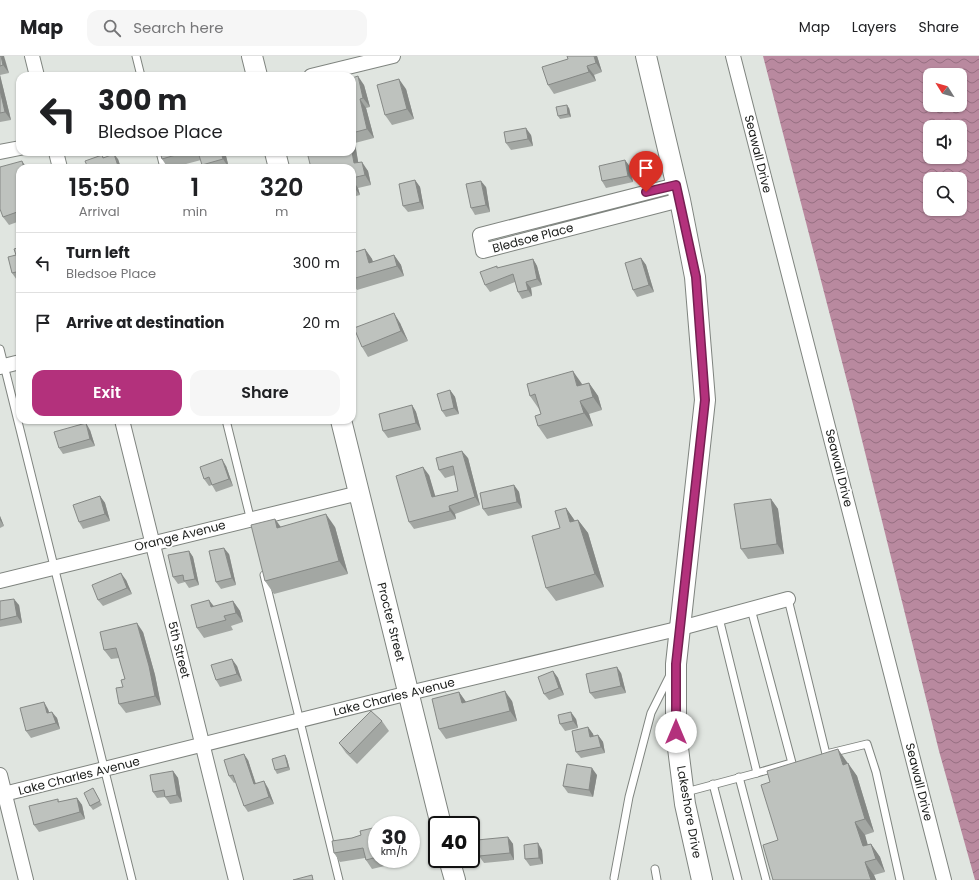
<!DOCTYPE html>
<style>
body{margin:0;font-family:Poppins,sans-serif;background:#f6f6f6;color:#202124;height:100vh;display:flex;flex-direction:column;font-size:15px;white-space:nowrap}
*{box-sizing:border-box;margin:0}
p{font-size:13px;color:#757577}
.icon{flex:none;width:22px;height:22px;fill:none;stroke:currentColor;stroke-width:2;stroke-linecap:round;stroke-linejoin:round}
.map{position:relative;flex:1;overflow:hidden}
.details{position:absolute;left:16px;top:108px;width:340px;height:260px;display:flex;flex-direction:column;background:#fff;border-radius:12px;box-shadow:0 1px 3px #0004}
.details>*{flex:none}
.top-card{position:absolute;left:16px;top:16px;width:340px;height:84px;border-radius:12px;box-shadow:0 1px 3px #0004;background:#fff;color:#202124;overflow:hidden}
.needle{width:26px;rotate:307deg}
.tools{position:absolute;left:923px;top:12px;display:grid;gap:8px}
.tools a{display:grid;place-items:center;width:44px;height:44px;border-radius:8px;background:#fff;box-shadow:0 1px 3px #0004;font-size:20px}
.speed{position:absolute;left:368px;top:760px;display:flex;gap:8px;font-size:20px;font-weight:700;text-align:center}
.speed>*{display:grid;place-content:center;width:52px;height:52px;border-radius:50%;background:#fff;box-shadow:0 1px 3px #0004;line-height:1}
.speed small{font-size:10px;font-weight:400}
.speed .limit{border:2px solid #111;border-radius:6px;background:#fff;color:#111}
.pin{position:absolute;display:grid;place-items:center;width:34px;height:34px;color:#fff;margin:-41px -17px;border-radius:50% 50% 50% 0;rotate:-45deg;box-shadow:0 0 4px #0007}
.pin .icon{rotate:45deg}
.me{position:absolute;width:44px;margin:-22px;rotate:0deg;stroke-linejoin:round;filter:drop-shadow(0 0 3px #0008)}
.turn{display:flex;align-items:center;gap:14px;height:84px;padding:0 16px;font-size:18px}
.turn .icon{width:52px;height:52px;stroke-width:2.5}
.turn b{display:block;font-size:28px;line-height:34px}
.eta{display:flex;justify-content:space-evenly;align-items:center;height:68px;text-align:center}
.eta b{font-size:24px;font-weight:600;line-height:28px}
.primary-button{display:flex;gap:8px;margin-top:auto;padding:8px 16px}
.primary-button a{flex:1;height:46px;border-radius:12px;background:#b3317c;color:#fff;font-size:16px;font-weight:600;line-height:46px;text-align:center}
.primary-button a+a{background:#f6f6f6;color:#202124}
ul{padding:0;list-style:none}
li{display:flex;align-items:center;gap:12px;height:60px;padding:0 16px;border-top:1px solid #e0e0e0}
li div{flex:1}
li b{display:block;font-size:15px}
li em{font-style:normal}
header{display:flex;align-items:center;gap:24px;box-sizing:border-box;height:56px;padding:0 20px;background:#fff;border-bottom:1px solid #e0e0e0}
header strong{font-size:19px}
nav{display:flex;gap:22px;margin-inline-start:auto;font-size:14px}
.search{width:280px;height:36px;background:#f6f6f6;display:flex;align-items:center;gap:10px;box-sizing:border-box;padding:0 14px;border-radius:12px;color:#757577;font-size:15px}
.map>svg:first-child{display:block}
</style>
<header>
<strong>Map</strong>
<div class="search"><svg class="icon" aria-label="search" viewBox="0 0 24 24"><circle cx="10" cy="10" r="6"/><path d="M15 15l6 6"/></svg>Search here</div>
<nav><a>Map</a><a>Layers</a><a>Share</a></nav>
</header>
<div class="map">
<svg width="979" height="824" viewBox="0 0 979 824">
<defs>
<pattern id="water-waves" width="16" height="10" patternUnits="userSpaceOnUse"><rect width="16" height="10" fill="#b9899f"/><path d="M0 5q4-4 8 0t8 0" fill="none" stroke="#966f81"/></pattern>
</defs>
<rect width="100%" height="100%" fill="#e0e5e0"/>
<!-- water -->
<path fill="url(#water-waves)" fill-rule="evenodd" d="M763,0H979V824H975L939,695L856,360ZM930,19H960V49H930ZM930,71H960V101H930ZM930,123H960V153H930Z"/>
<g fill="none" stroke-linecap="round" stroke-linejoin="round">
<!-- lane casing -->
<g stroke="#7f847f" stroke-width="9">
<g id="lane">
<polyline points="136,0 141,20"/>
<polyline points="160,96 164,112"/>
<polyline points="0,293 132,824"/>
<polyline points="226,364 251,465"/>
<polyline points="264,519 339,824"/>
<polyline points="788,543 826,698 867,688 876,716 900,824"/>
<polyline points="751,553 792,707"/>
<polyline points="719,562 757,717 791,707"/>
<polyline points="739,721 766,824"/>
<polyline points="713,728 738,824"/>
<polyline points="686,736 757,717"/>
<polyline points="655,813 657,824"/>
<polyline points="614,822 629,741 651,657 670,619"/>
</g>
</g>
<!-- street casing -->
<g stroke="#7f847f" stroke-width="16">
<g id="street">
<polyline points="32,0 37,20"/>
<polyline points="733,0 944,824"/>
<polyline points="311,20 393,0"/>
<polyline points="0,96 20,92"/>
<polyline points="56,96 60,112"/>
<polyline points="676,129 480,179 483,195 680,144"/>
<polyline points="0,311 20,306"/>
<polyline points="122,364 236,824"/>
<polyline points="0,525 359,437"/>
<polyline points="0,719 26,824"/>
<polyline points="0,739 409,637 681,572 788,543"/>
</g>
</g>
<!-- secondary casing -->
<g stroke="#7f847f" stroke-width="22">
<g id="secondary">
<polyline points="252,0 257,20"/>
<polyline points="646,0 680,144 695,221 705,344 676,608 676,676 685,748 702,824"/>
<polyline points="275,96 279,112"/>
<polyline points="341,364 441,769"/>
<polyline points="449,803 455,824"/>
</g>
</g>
<!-- lane -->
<use href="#lane" stroke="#fff" stroke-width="7"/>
<!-- street -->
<use href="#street" stroke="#fff" stroke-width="14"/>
<!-- secondary -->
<use href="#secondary" stroke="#fff" stroke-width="20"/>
</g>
<!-- wall -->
<g fill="#a3a7a3">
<polygon points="0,0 9,17 0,19"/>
<polygon points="597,0 602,16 594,19 596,25 554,38 548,29"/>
<polygon points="0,19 11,64 0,66"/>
<polygon points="352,22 364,29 370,51 366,52 374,82 355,87 358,106 368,115 371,129 358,132 360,139 352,141 352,112 311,112 352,96"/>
<polygon points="406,33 414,63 392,69 385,59"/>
<polygon points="569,52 571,61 560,63 558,60"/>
<polygon points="531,79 533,90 511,94 506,87"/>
<polygon points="160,96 225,96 229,112 205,112 202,109 201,104 171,112 168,112 162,103"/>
<polygon points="102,99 104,102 118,103 121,112 88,112"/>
<polygon points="625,104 630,111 633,126 606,132 602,125"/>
<polygon points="20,112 20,165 9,169 3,161"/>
<polygon points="415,124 420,131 424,153 408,156 403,150"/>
<polygon points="486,131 490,156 475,159 471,152"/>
<polygon points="20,191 20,227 19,227 12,217 16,199"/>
<polygon points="365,193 372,203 373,206 394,199 401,209 404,220 357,234 352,227 352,197"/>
<polygon points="641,202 646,209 654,236 637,241 633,234"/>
<polygon points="533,203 537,210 542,229 531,232 532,240 522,243 518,236 515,226 490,236 485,229 498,212"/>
<polygon points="400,267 408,285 368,301 362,291"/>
<polygon points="589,327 598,340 602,354 589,358 593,370 547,383 538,370 541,358 539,353 530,340 527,328 582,329"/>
<polygon points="450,334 455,341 459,358 446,361 442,355"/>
<polygon points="412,349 416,356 421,374 388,382 383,375"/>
<polygon points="90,374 95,390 63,398 59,392"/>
<polygon points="468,402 480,449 455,458 456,463 414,473 409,466 429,419 435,441 458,435 455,419 445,422 439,414"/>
<polygon points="226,410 233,430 216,436 212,429 209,430 204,423"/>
<polygon points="514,429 519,436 522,452 488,460 483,453"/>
<polygon points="100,440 105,447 110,465 83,473 79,466"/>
<polygon points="771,443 778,453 784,498 748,503 741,493"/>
<polygon points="566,452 575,465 578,464 588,477 604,531 556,545 546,532 560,472"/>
<polygon points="0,460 4,470 0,472"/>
<polygon points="275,463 281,471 335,471 348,518 274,538 265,525"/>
<polygon points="189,495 193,501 199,529 189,532 185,526 178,528 173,521"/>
<polygon points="229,498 236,529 221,533 216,526"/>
<polygon points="126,524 132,538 103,550 98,544"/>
<polygon points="0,545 19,549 22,567 0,571"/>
<polygon points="233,545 240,555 243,566 231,570 233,574 204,582 197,572"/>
<polygon points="143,576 155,619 161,649 126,657 119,648 125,623 119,602 111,603 104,594"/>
<polygon points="237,610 242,625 220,631 216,624"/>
<polygon points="553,615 558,622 564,639 549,644 544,638"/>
<polygon points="621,617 626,637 595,643 590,637"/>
<polygon points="459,636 466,646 512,645 517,665 446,683 439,673"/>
<polygon points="48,653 49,656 57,662 60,673 31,682 26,675"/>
<polygon points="576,663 578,672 565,675 560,668"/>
<polygon points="382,665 389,675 357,708 346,697 339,687"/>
<polygon points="588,671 593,678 594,680 598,679 603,686 605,697 581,702 576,696"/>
<polygon points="285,699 287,703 290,714 277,718 275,714"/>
<polygon points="248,704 256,728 268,732 274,748 248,756 244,750 236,726 234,727 229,720"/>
<polygon points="847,706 847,707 857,720 874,776 865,779 867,789 871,788 880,801 885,816 874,819 876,824 773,824"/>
<polygon points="173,715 178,722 182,746 170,748 165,741 157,742 153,736"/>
<polygon points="597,719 593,741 568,737 563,730"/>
<polygon points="93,732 102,749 93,754 90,750"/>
<polygon points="77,742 82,749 85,763 39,776 34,769 58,743 59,746"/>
<polygon points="377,771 377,803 392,803 388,804 389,809 372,813 366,804 365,802 340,806 334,797 352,782 361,779"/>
<polygon points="508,781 513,788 514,804 484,807 479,800"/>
<polygon points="542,794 543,808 530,810 525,803"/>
</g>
<!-- shaded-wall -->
<g fill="#858885">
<polygon points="1,0 4,0 9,17 3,9"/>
<polygon points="594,0 597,0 602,16 596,7"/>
<polygon points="587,10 594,19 596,25 589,16"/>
<polygon points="0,19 11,64 5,56 0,34"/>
<polygon points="358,20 364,29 370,51 363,42"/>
<polygon points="399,23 406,33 414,63 407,53"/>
<polygon points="360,43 366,52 374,82 367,73"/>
<polygon points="567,49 569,52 571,61 568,58"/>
<polygon points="526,72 531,79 533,90 528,83"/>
<polygon points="352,83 355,87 360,117 354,107 352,96"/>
<polygon points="221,96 225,96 229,112 223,103"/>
<polygon points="114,98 118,103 121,112 120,112 118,110"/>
<polygon points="625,104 630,111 633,126 628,120"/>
<polygon points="22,105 27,112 24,112"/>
<polygon points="362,106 368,115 371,129 365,119"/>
<polygon points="352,123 358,132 360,139 353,130"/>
<polygon points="415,124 420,131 424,153 420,146"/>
<polygon points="481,125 486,131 490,156 486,149"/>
<polygon points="365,193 372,203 376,216 369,207"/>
<polygon points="394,199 401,209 404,220 397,210"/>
<polygon points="641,202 646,209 654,236 649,229"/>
<polygon points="533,203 537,210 542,229 537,223"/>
<polygon points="526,226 531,232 532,240 528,234"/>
<polygon points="394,257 400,267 408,285 401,275"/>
<polygon points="573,315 582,328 586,343 577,330"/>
<polygon points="589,327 598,340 602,354 593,341"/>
<polygon points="450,334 455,341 459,358 454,352"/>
<polygon points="580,345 589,358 593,370 584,357"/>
<polygon points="412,349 416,356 421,374 416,367"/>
<polygon points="86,367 90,374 95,390 90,383"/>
<polygon points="462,395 468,402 480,449 475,441"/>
<polygon points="222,403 226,410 233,430 229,423"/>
<polygon points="423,411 429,419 438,449 432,441"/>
<polygon points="514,429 519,436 522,452 517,446"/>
<polygon points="100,440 105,447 110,465 105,458"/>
<polygon points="771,443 778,453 784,498 777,488"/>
<polygon points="449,450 455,458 456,463 450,455"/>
<polygon points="566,452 575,465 570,466"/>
<polygon points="326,458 335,471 348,518 339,505"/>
<polygon points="0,460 4,470 0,464"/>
<polygon points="275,463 284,476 277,472"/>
<polygon points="578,464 588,477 604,531 595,518"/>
<polygon points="224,492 229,498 236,529 232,522"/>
<polygon points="189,495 193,501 199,529 195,523"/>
<polygon points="121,517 126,524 132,538 127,532"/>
<polygon points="14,543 19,549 22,567 17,560"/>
<polygon points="209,544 216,553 211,551"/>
<polygon points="233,545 240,555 243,566 236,557"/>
<polygon points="137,567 143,576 155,619 161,649 155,640"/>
<polygon points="232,603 237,610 242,625 237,618"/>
<polygon points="617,611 621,617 626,637 621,630"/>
<polygon points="553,615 558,622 564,639 559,632"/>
<polygon points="505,635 512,645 517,665 510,655"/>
<polygon points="459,636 466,646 462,647"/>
<polygon points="44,646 48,653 51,664 47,657"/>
<polygon points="52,656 57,662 60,673 56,667"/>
<polygon points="571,656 576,663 578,672 573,665"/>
<polygon points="588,671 593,678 595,688 590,681"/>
<polygon points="598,679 603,686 605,697 601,691"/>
<polygon points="838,693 847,706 852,722 843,709"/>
<polygon points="244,698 248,704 258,735 254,728"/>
<polygon points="285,699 287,703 290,714 288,711"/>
<polygon points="848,707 857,720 874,776 865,763"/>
<polygon points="592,712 597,719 593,741 589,734"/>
<polygon points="173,715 178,722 182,746 177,739"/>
<polygon points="264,725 268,732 274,748 269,741"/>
<polygon points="77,742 82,749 85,763 80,756"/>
<polygon points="855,766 865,779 872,803 863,790"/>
<polygon points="508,781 513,788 514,804 510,797"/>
<polygon points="538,787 542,794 543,808 539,802"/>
<polygon points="871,788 880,801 885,816 876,803"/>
<polygon points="385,803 387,803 388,804 389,809"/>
<polygon points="865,806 874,819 876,824 871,824"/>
</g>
<!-- building -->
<g fill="#bec2be" stroke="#858885">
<polygon points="0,0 1,0 3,9 0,10"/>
<polygon points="567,0 594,0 596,7 587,10 589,16 548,29 542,11 568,3"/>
<polygon points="98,18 98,20 92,20"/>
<polygon points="358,20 363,42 360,43 367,73 352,77 352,22"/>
<polygon points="399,23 407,53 385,59 377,29"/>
<polygon points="0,34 5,56 0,57"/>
<polygon points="567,49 568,58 558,60 556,51"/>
<polygon points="526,72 528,83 506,87 504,76"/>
<polygon points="160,96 186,96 162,103"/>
<polygon points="198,96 221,96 223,103 202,109"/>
<polygon points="307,96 352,96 354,107 362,106 365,119 352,122 352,112 322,112 321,110 311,112"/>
<polygon points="114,98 118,110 112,112 88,112 85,105 102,99 103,102"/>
<polygon points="625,104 628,120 602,125 599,110"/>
<polygon points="22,105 24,112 20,112 20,155 3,161 0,153 0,111"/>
<polygon points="415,124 420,146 403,150 399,128"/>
<polygon points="481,125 486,149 471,152 466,128"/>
<polygon points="20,191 20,215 12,217 8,201 16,199 14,193"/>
<polygon points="365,193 369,207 394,199 397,210 352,223 352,197"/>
<polygon points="641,202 649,229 633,234 625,207"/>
<polygon points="533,203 537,223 526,226 528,234 518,236 513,218 485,229 480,216 497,210 497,212"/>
<polygon points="394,257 401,275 362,291 354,272"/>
<polygon points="573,315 577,330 589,327 593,341 580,345 584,357 538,370 535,360 541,358 535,338 530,340 527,328"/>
<polygon points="450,334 454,352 442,355 437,338"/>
<polygon points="412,349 416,367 383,375 379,358"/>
<polygon points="86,367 90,383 59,392 54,376"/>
<polygon points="462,395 475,441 449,450 450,455 409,466 396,420 423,411 432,441 458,435 453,410 439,414 436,402"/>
<polygon points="222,403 229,423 212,429 209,421 204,423 200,411"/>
<polygon points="514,429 517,446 483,453 480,437"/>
<polygon points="100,440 105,458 79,466 73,449"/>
<polygon points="771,443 777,488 741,493 734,448"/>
<polygon points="566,452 570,466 578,464 595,518 546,532 532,480 560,472 555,455"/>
<polygon points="326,458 339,505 265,525 251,469 275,463 277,472"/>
<polygon points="224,492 232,522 216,526 209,495"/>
<polygon points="189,495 195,523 184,525 183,519 173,521 168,499"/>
<polygon points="121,517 127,532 98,544 92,529"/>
<polygon points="14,543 17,560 0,564 0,545"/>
<polygon points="209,544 211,551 233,545 236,557 224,560 226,564 197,572 191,549"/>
<polygon points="137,567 149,610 155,640 119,648 116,632 123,631 121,624 125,623 116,592 104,594 100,576"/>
<polygon points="232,603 237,618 216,624 211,609"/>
<polygon points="617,611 621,630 590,637 586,618"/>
<polygon points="553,615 559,632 544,638 538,621"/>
<polygon points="505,635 510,655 439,673 432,643 459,636 462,647"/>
<polygon points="44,646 47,657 52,656 56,667 26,675 20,652"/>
<polygon points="371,655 382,665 350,698 339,687"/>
<polygon points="571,656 573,665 560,668 558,659"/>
<polygon points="588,671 590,681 598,679 601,691 576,696 572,675"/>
<polygon points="838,693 843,709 848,707 865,763 855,766 863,790 871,788 876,803 865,806 871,824 773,824 763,789 778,784 761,729 770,726 767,715"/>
<polygon points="244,698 254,728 264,725 269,741 244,750 233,719 229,720 224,704"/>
<polygon points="285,699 288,711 275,714 272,703"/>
<polygon points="567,708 592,712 589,734 563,730"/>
<polygon points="173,715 177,739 165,741 164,734 153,736 150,719"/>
<polygon points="93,732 100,745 90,750 84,737"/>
<polygon points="77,742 80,756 34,769 29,750 58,743 58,746"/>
<polygon points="395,766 396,769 383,769"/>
<polygon points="377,771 377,801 366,804 363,792 334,797 332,785 352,782 361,779 360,775"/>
<polygon points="508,781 510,797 479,800 477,784"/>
<polygon points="538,787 539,802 525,803 524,789"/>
<polygon points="312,819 313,824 293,824"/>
</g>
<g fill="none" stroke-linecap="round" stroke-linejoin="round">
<!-- route casing -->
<g stroke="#742051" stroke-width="10">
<polyline id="route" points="646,136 676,129 696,221 705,344 676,608 676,676"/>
</g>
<!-- route -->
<use href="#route" stroke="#b3317c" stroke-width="7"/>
</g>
<g text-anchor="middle" stroke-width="4" stroke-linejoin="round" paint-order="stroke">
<!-- street labels -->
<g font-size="12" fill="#191b19" stroke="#fff">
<text transform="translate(758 98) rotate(76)" y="4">Seawall Drive</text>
<text transform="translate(533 182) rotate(-15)" y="4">Bledsoe Place</text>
<text transform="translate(839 412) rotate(76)" y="4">Seawall Drive</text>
<text transform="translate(180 480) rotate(-14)" y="4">Orange Avenue</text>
<text transform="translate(391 566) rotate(76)" y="4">Procter Street</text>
<text transform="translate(179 594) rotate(76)" y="4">5th Street</text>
<text transform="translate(394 641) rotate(-14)" y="4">Lake Charles Avenue</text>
<text transform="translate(79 720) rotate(-14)" y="4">Lake Charles Avenue</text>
<text transform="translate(919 726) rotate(76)" y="4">Seawall Drive</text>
<text transform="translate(689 756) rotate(80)" y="4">Lakeshore Drive</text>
</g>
</g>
</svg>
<div class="tools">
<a><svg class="needle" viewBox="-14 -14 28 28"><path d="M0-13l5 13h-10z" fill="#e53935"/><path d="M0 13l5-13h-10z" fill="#757577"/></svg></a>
<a><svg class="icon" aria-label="sound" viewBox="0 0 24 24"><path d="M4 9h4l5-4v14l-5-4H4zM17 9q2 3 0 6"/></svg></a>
<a><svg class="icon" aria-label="search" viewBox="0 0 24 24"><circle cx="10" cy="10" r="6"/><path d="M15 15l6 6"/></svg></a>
</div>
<div class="speed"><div>30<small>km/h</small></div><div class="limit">40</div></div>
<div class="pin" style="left:646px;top:136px;background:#d93025"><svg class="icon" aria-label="arrive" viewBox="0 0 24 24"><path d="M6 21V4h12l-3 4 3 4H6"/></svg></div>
<svg class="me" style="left:676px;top:676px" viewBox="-20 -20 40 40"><circle r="19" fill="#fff"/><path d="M0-13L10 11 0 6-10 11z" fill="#b3317c"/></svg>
<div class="top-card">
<div class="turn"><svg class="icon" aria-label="left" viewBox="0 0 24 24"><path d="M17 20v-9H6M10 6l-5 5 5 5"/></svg><div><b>300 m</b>Bledsoe Place</div></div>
</div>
<section class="details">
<div class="eta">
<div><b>15:50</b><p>Arrival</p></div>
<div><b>1</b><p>min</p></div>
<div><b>320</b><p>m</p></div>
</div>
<ul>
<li><svg class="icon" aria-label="left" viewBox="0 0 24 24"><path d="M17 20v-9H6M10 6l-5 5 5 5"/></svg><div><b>Turn left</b><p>Bledsoe Place</p></div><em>300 m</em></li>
<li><svg class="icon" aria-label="arrive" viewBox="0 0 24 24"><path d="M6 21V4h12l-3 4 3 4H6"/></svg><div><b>Arrive at destination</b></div><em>20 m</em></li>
</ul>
<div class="primary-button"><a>Exit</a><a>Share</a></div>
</section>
</div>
